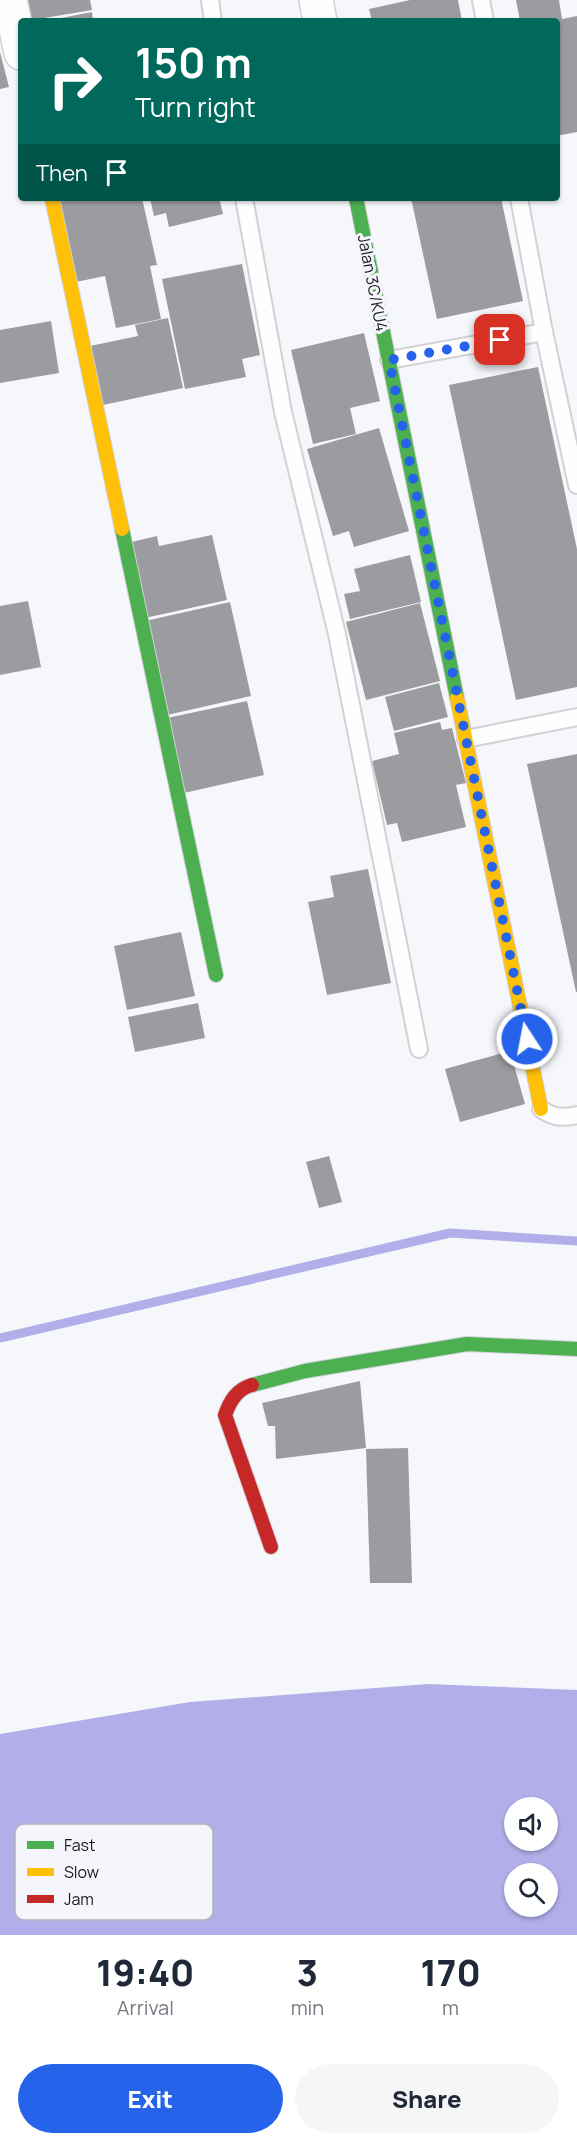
<!DOCTYPE html>
<style>
body{margin:0;font-family:Manrope,sans-serif;background:#f6f6f7;color:#1f2937;height:100vh;display:flex;flex-direction:column;font-size:22px;white-space:nowrap}
*{box-sizing:border-box;margin:0}
p{font-size:20px;color:#747a83}
.icon{flex:none;width:33px;height:33px;fill:none;stroke:currentColor;stroke-width:2;stroke-linecap:round;stroke-linejoin:round}
.map{position:relative;height:1935px;overflow:hidden}
.panel{display:flex;flex-direction:column;background:#fff;flex:1}
.panel>*{flex:none}
.hud{position:absolute;left:18px;top:18px;width:542px;height:183px;border-radius:6px;box-shadow:0 2px 4px #0004;background:#00695c;color:#fff;overflow:hidden}
.tools{position:absolute;left:504px;top:1797px;display:grid;gap:12px}
.tools a{display:grid;place-items:center;width:54px;height:54px;border-radius:50%;background:#fff;box-shadow:0 2px 4px #0004;font-size:30px}
.pin{position:absolute;display:grid;place-items:center;width:51px;height:51px;color:#fff;margin:-26px;border-radius:12px;box-shadow:0 3px 9px #0006}
.me{position:absolute;width:66px;margin:-33px;rotate:349deg;stroke-linejoin:round;filter:drop-shadow(0 0 4px #0008)}
.turn{display:flex;align-items:center;gap:21px;height:126px;padding:0 18px;font-size:27px}
.turn .icon{width:78px;height:78px;stroke-width:2.5}
.turn b{display:block;font-size:42px;line-height:51px}
.then{display:flex;align-items:center;height:57px;padding:0 18px;background:#0003;gap:12px;font-size:22px}
.eta{display:flex;justify-content:space-evenly;align-items:center;height:102px;text-align:center}
.eta b{font-size:36px;font-weight:800;line-height:42px}
.cta{display:flex;gap:12px;margin-top:auto;padding:12px 18px}
.cta a{flex:1;height:69px;border-radius:36px;background:#2563eb;color:#fff;font-size:24px;font-weight:800;line-height:69px;text-align:center}
.cta a+a{background:#f6f6f7;color:#1f2937}
.map>svg:first-child{display:block}
</style>
<div class="map">
<svg width="577" height="1935" viewBox="0 0 577 1935">
<rect width="100%" height="100%" fill="#f6f7fb"/>
<!-- water -->
<path fill="#b1aeea" fill-rule="evenodd" d="M428,1684L577,1690V1935H0V1734L190,1702ZM514,1808H548V1840H514ZM514,1874H548V1906H514Z"/>
<g fill="none" stroke-linecap="round" stroke-linejoin="round">
<!-- stream -->
<polyline stroke="#b1aeea" stroke-width="9" points="0,1338 450,1233 577,1241"/>
</g>
<!-- building -->
<g fill="#9b9ca0">
<polygon points="20,0 90,0 92,10 26,21"/>
<polygon points="410,0 458,0 462,21 372,21 369,9"/>
<polygon points="516,0 559,0 562,19 577,16 577,132 556,136 556,21 520,21"/>
<polygon points="92,12 93,21 51,21 51,20"/>
<polygon points="0,52 9,87 0,89"/>
<polygon points="58,198 142,198 157,265 150,266 161,319 116,328 105,276 76,282"/>
<polygon points="150,198 219,198 223,214 169,227 166,213 154,216"/>
<polygon points="411,198 501,198 523,301 437,319"/>
<polygon points="242,264 260,355 242,359 246,377 185,389 162,279"/>
<polygon points="168,318 183,388 103,405 90,346 138,336 135,325"/>
<polygon points="51,321 59,373 0,383 0,330"/>
<polygon points="364,333 380,401 350,408 356,434 313,444 291,350"/>
<polygon points="538,367 577,549 577,687 516,700 449,385"/>
<polygon points="379,428 409,531 354,547 349,531 333,536 307,449"/>
<polygon points="212,535 227,600 145,618 127,543 157,536 159,546"/>
<polygon points="410,555 421,602 350,619 344,594 360,591 354,569"/>
<polygon points="28,601 41,667 0,675 0,606"/>
<polygon points="230,602 251,696 167,715 145,621"/>
<polygon points="420,603 440,681 366,700 346,622"/>
<polygon points="439,683 448,717 394,731 385,697"/>
<polygon points="247,701 264,775 184,793 167,718"/>
<polygon points="440,722 442,730 452,728 466,783 456,785 466,827 402,842 397,823 387,825 372,761 399,754 394,733"/>
<polygon points="577,754 577,992 576,992 527,764"/>
<polygon points="368,869 391,983 327,995 308,902 334,897 330,876"/>
<polygon points="181,932 195,996 127,1010 114,946"/>
<polygon points="198,1003 205,1038 135,1052 128,1017"/>
<polygon points="510,1051 525,1104 460,1122 445,1069"/>
<polygon points="329,1156 342,1202 319,1208 306,1162"/>
<polygon points="360,1381 366,1448 276,1459 275,1426 268,1426 262,1403"/>
<polygon points="408,1448 412,1583 370,1583 366,1449"/>
</g>
<g fill="none" stroke-linecap="round" stroke-linejoin="round">
<!-- lane casing -->
<g stroke="#d1d1d6" stroke-width="20">
<g id="lane">
<polyline points="210,0 213,21"/>
<polyline points="481,0 485,21"/>
<polyline points="244,198 283,412 337,634 419,1049"/>
<polyline points="519,198 544,332 577,485"/>
<polyline points="389,360 544,332"/>
<polyline points="466,739 577,717"/>
<path d="M541,1109C554,1118 562,1118 577,1115"/>
</g>
</g>
<!-- street casing -->
<g stroke="#d1d1d6" stroke-width="36">
<g id="street">
<polyline points="10,0 21,53"/>
<polyline points="316,0 320,21"/>
</g>
</g>
<!-- fast casing -->
<g stroke="#d1d1d6" stroke-width="16">
<g id="fast">
<polyline points="356,198 457,698"/>
<polyline points="122,529 216,975"/>
<polyline points="252,1385 305,1371 467,1344 577,1349"/>
</g>
</g>
<!-- slow casing -->
<g stroke="#d1d1d6" stroke-width="16">
<g id="slow">
<polyline points="52,198 122,529"/>
<polyline points="457,698 541,1109"/>
</g>
</g>
<!-- jam casing -->
<g stroke="#d1d1d6" stroke-width="16">
<path id="jam" d="M252,1385C237,1389 230,1401 225,1415L271,1547"/>
</g>
<!-- lane -->
<use href="#lane" stroke="#fefefe" stroke-width="16"/>
<!-- street -->
<use href="#street" stroke="#fefefe" stroke-width="33"/>
<!-- fast -->
<use href="#fast" stroke="#4caf50" stroke-width="14"/>
<!-- slow -->
<use href="#slow" stroke="#ffc107" stroke-width="14"/>
<!-- jam -->
<use href="#jam" stroke="#c62828" stroke-width="14"/>
</g>
<g fill="none" stroke-linecap="round" stroke-linejoin="round">
<!-- route -->
<polyline stroke="#2563eb" stroke-width="10" stroke-dasharray="0 18" points="500,340 389,360 527,1039"/>
</g>
<g text-anchor="middle" stroke-width="6" stroke-linejoin="round" paint-order="stroke">
<!-- street labels -->
<g font-size="16" fill="#19191f" stroke="#f5f6fc">
<text transform="translate(373 283) rotate(79)" y="6">Jalan 3C/KU4</text>
</g>
</g>
<!-- legend -->
<rect x="15" y="1824" width="198" height="96" rx="9" fill="#f5f6fc" stroke="#b3b4ba" stroke-width="1.5"/>
<rect x="27" y="1841" width="27" height="8" fill="#4caf50"/>
<rect x="27" y="1868" width="27" height="8" fill="#ffc107"/>
<rect x="27" y="1895" width="27" height="8" fill="#c62828"/>
<g font-size="16" fill="#19191f">
<text x="64" y="1851">Fast</text>
<text x="64" y="1878">Slow</text>
<text x="64" y="1905">Jam</text>
</g>
</svg>
<div class="tools">
<a><svg class="icon" aria-label="sound" viewBox="0 0 24 24"><path d="M4 9h4l5-4v14l-5-4H4zM17 9q2 3 0 6"/></svg></a>
<a><svg class="icon" aria-label="search" viewBox="0 0 24 24"><circle cx="10" cy="10" r="6"/><path d="M15 15l6 6"/></svg></a>
</div>
<div class="pin" style="left:500px;top:340px;background:#d93025"><svg class="icon" aria-label="arrive" viewBox="0 0 24 24"><path d="M6 21V4h12l-3 4 3 4H6"/></svg></div>
<svg class="me" style="left:527px;top:1039px" viewBox="-20 -20 40 40"><circle r="17" fill="#2563eb" stroke="#fff" stroke-width="3"/><path d="M0-11L8 9 0 5-8 9z" fill="#fff"/></svg>
<div class="hud">
<div class="turn"><svg class="icon" aria-label="right" viewBox="0 0 24 24"><path d="M7 20v-9h11M14 6l5 5-5 5"/></svg><div><b>150 m</b>Turn right</div></div>
<div class="then">Then<svg class="icon" aria-label="arrive" viewBox="0 0 24 24"><path d="M6 21V4h12l-3 4 3 4H6"/></svg></div>
</div>
</div>
<section class="panel">
<div class="eta">
<div><b>19:40</b><p>Arrival</p></div>
<div><b>3</b><p>min</p></div>
<div><b>170</b><p>m</p></div>
</div>
<div class="cta"><a>Exit</a><a>Share</a></div>
</section>
